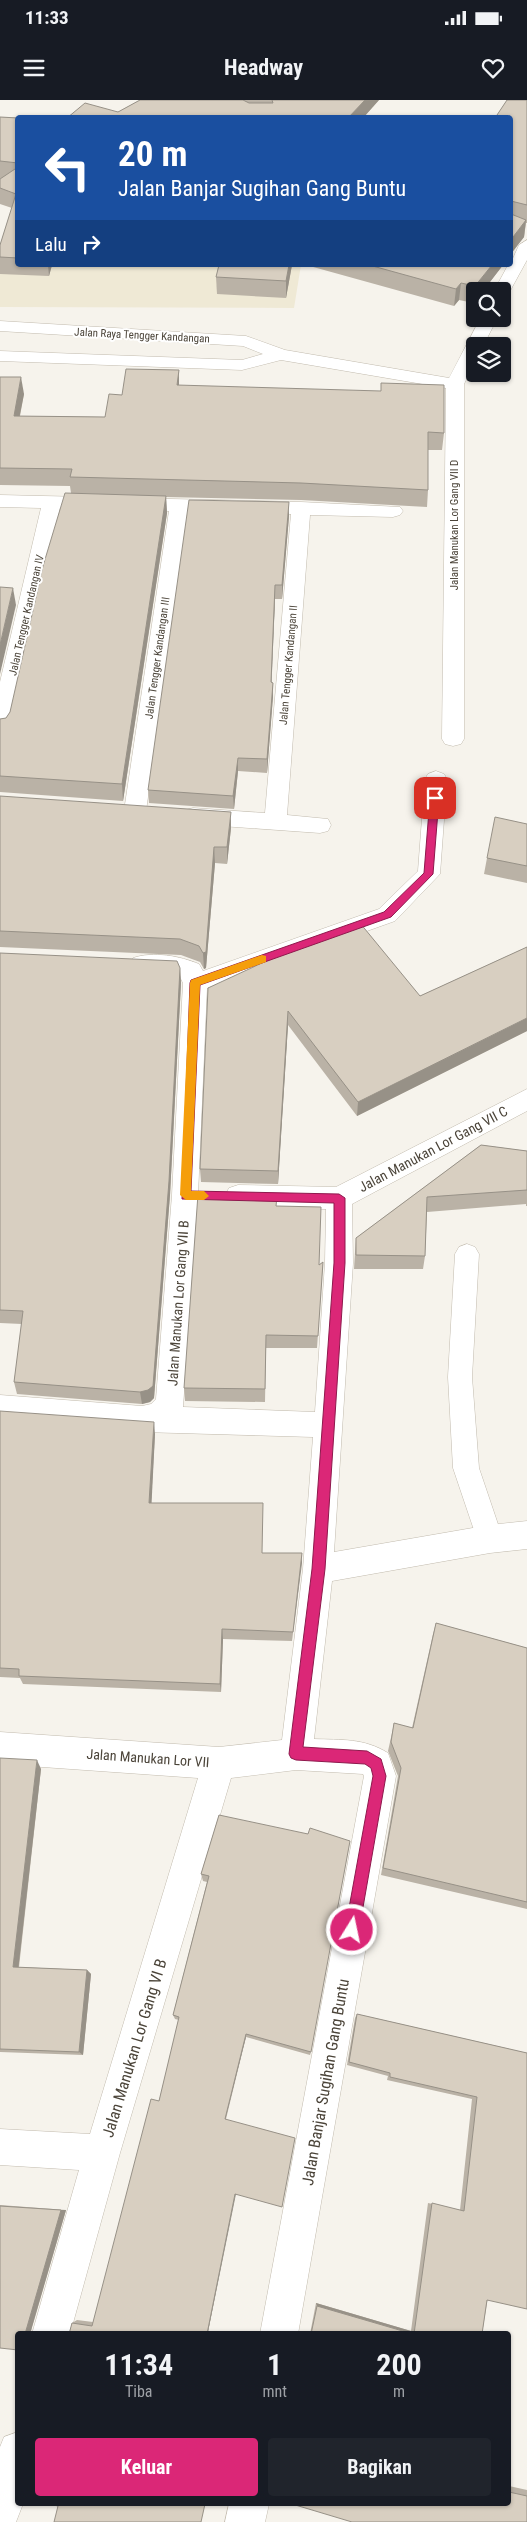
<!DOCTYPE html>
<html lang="id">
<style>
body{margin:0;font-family:"Roboto Condensed",sans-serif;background:#20242c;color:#f1f3f6;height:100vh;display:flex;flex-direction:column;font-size:19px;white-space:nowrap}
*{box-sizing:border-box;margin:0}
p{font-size:16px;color:#9ea1a6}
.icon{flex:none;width:28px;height:28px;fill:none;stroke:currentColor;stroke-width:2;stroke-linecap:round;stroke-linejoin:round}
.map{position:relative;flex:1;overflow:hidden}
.side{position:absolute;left:15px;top:2231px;width:496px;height:175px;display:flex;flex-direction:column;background:#171b24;border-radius:5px;box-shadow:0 1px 4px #0004}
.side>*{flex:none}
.banner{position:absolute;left:15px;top:15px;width:498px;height:152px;border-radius:5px;box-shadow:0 1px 4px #0004;background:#1a4fa0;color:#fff;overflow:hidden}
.controls{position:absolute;left:466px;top:182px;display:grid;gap:10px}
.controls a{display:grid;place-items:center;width:45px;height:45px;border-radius:5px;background:#171b24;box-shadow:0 1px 4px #0004;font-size:25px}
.pin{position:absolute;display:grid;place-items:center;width:42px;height:42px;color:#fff;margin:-21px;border-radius:10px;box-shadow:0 2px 8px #0006}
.me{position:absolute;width:55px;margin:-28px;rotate:10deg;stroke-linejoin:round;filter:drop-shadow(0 0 4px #0008)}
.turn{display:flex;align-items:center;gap:18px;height:105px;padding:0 20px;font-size:22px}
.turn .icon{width:65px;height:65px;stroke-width:2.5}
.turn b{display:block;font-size:35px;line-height:42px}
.then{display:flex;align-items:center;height:48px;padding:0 20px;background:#0003;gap:10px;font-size:19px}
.eta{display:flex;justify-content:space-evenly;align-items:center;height:85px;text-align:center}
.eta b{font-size:30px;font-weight:700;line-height:35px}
.action{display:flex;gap:10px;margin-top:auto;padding:10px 20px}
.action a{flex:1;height:58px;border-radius:5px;background:#db2777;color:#fff;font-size:20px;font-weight:700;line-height:58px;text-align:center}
.action a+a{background:#20242c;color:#f1f3f6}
.status{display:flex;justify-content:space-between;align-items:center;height:35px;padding:0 25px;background:#171b24;direction:ltr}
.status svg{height:14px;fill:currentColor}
header{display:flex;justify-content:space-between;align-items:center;height:65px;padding:0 20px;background:#171b24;font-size:22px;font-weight:700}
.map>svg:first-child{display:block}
</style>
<div class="status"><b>11:33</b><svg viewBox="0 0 49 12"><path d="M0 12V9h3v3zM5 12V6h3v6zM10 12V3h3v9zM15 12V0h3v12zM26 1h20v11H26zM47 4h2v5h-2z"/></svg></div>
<header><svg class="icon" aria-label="menu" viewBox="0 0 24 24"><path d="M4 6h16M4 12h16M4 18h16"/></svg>Headway<svg class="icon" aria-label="heart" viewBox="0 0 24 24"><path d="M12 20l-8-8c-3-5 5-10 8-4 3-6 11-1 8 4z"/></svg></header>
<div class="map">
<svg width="527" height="2422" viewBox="0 0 527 2422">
<rect width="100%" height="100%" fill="#f6f3ec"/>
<!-- education -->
<polygon fill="#efe9d5" points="17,121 18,165 301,165 294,208 0,207 0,149 5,128"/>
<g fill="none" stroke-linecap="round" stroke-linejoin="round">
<!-- service casing -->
<g stroke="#c2bbae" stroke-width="1">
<polygon id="service" points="467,1144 475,1147 479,1154 472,1277 479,1368 503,1439 499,1448 490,1451 481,1448 477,1439 453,1368 448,1277 455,1154 459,1147"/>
</g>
<!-- minor casing -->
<g stroke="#c2bbae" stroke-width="1">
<g id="minor">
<polygon points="527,140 527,160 510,191 502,196 502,191 494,191 508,165 510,165 519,145"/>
<polygon points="480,219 497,219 483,246 475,246 475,262 464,284 464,639 461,644 453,646 445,644 442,639 446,288 281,260 242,270 0,261 0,251 242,260 263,254 243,246 0,231 0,221 246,236 285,250 449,278"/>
<polygon points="0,395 301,402 400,407 403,411 400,415 393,417 310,415 287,715 328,719 331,725 328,731 320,733 193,724 185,722 182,716 185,710 193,708 265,713 291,414 188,412 146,711 143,717 135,719 127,717 124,711 169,411 60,408 11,628 8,633 0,635 0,582 41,408 0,407"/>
<path d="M436,671L444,674L447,679L440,774L395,821L207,888L198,1095L183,1307L315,1312L325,1163L326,1109L238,1107L229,1104L225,1096L229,1088L238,1085L336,1087L527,989V1011L352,1104L353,1163L334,1452L490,1425L527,1421V1449L490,1453L332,1481L314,1639C341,1640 364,1638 388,1653L396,1676L298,2234H260L364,1676L363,1674L296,1670L231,1678L120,2053L70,2234H32L79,2070L0,2065V2029L90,2034L198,1678L0,1664V1632L219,1647L282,1640L303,1469L313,1337L142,1332L0,1321V1295L142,1306L151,1304L156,1299L172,1095L183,883L179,875L141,873L133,870L129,864L133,858C153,851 180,856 199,864L203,871L379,809L418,771L425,679L428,674Z"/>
<polygon points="18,2332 18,2404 23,2404 16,2422 0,2422 0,2347 4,2337"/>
<polygon points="229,2404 269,2404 265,2422 225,2422"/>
</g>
</g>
<!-- service -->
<use href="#service" fill="#fff" fill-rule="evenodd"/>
<!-- minor -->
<use href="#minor" fill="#fff" fill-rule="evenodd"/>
</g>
<!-- wall -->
<g fill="#bab2a6">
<polygon points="140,0 379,0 363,18 67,18 118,12"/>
<polygon points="527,0 527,123 526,123 524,137 510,155 510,18"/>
<polygon points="0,17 18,18 18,165 52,165 49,176 0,174 0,145 12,108 0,104 0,79 2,78 0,78"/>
<polygon points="292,165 286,198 217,194 216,177"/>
<polygon points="306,165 503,165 483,191 475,191 475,201 474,203 459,200 454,206"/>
<polygon points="179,270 179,285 444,333 442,350 428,350 428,390 427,407 301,400 166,397 167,413 123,701 0,692 0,619 6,618 10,612 71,393 70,386 0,385 0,277 24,294 20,316 105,317 122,295"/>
<polygon points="289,416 282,499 275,499 271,582 273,583 273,596 267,673 238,671 234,709 149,703 148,690"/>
<polygon points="0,696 231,728 227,764 215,763 206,868 204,869 200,862 181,855 0,847"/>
<polygon points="527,724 527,783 484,774 487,758"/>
<polygon points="319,841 420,896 527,847 527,931 357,1016 288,925 278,1084 201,1082 200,1069"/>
<polygon points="0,853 180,868 181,883 170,1095 154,1298 150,1302 142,1304 17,1294 14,1282 22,1224 0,1223"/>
<polygon points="481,1045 527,1051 527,1106 526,1106 526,1104 427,1112 425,1156 423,1169 354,1169 355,1152 356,1138"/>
<polygon points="277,1096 276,1106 319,1165 323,1162 317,1248 266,1248 265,1302 185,1301 184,1288"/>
<polygon points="0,1311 155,1334 151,1403 262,1453 302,1453 292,1541 223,1539 221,1592 23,1584 20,1578 0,1577"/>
<polygon points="436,1523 527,1548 527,1809 381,1775 398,1676 388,1651 392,1633 394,1623 412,1628 433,1534"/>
<polygon points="0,1658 41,1669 19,1867 87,1870 91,1874 83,1955 0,1952"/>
<polygon points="219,1715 311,1952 310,1955 246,1937 226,2019 235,2094 208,2232 69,2234 72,2223 77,2220 93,2222 159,2001 179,1920 175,1919 173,1915 207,1782 203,1781 201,1774"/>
<polygon points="357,1914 527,1953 482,2234 310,2234 316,2203 411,2231 428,2103 460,2110 472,1999 387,1980 388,1976 347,1965 355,1918"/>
<polygon points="0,2105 66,2110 30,2234 18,2234 0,2248"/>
<polygon points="509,2386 527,2390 527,2422 509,2404"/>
</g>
<!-- shaded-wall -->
<g fill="#979187">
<polygon points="365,0 379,0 363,18 348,18"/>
<polygon points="526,120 524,137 510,155 510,141"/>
<polygon points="48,165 52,165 49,176"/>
<polygon points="289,165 292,165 286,198 286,181"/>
<polygon points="492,165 503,165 483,191 475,191 475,201 474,203 475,186"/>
<polygon points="461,183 459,200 454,206 456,189"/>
<polygon points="179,270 179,287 177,285"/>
<polygon points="21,277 24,294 16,334 14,316"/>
<polygon points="166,396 167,413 123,701 122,684"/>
<polygon points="289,402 289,416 282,499 282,485"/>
<polygon points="275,485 275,499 271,596 271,582"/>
<polygon points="13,488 16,505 0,574 0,545"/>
<polygon points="273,583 273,596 267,673 267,659"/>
<polygon points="238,658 238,671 234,709 233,696"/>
<polygon points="231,712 231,728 227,764 227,747"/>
<polygon points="214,747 215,763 206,868 204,869 203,853"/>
<polygon points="180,868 181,883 170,1095 154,1298 150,1302 142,1304 140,1292"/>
<polygon points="288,911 288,925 278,1084 278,1071"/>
<polygon points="527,918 527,931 357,1016 358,1002"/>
<polygon points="154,1322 155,1334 151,1414 149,1403"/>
<polygon points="302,1453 302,1463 292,1541 293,1532"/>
<polygon points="222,1529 223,1539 221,1592 220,1584"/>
<polygon points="37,1660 41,1669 18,1871 13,1867"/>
<polygon points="87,1870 91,1874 83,1955 79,1952"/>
<polygon points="246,1934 246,1937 225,2020 225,2019"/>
<polygon points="235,2094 236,2094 208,2232 213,2234 207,2234"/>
<polygon points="61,2110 66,2110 30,2234 25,2234"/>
<polygon points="316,2203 411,2231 414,2234 317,2206"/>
</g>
<!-- building -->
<g fill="#d8cfc1" stroke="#979187">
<polygon points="140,0 243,0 249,3 273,3 272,0 365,0 348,18 67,18 85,3 118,12"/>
<polygon points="507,0 527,0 527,105 511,101 511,114 526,120 510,141 510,18 495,18"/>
<polygon points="0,17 18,18 18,63 0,61"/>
<polygon points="18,67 18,158 0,157 0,145 16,94 0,88 0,79"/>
<polygon points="219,165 289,165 286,181 216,177"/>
<polygon points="369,165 492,165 475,186 461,183 456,189"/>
<polygon points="126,269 179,270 177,285 381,291 381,283 444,285 444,333 428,332 428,390 301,383 70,377 72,369 0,368 0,277 21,277 14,316 105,317 109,294 122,295"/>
<polygon points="65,393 166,396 122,684 0,676 0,619 6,618 10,612 43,466"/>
<polygon points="189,400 289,402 282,485 275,485 271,582 273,583 267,659 238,658 233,696 148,690"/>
<polygon points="0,487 13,488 0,545"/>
<polygon points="0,696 231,712 227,747 214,747 206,852 203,853 199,846 180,839 0,831"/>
<polygon points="495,717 527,724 527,766 487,758"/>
<polygon points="360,823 420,896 527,847 527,918 358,1002 288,911 278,1071 200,1069 208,888 316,838 319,841"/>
<polygon points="0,853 177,861 180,868 169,1081 153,1286 148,1290 140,1292 14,1282 23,1211 0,1210"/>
<polygon points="481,1045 527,1051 527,1090 427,1097 425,1156 356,1155 356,1138"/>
<polygon points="198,1094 277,1096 276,1106 321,1107 319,1165 323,1162 318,1236 266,1235 265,1289 184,1288"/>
<polygon points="0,1311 154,1322 149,1403 263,1403 262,1453 302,1453 293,1532 222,1529 220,1584 19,1576 19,1569 0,1568"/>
<polygon points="436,1523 527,1548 527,1802 383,1768 401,1668 391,1642 394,1623 413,1628"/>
<polygon points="0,1658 37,1660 13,1867 87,1870 79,1952 0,1949"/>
<polygon points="219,1715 308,1734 310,1728 350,1741 311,1952 246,1934 225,2019 295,2038 282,2107 235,2094 207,2234 69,2234 72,2223 92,2226 151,1999 159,2001 179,1917 173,1915 209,1776 201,1774"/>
<polygon points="357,1914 527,1953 527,2209 487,2200 482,2234 414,2234 432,2103 464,2111 477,1997 390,1977 390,1973 349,1962"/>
<polygon points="0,2106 61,2110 25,2234 18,2234 18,2250 0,2248"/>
<polygon points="317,2206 413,2234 311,2234"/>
<polygon points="509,2392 527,2396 527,2422 352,2422 292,2404 509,2404"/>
<polygon points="50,2404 205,2404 201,2422 54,2422 58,2406"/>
</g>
<!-- route -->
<polygon fill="#db2777" stroke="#8e194d" points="435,694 439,698 433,774 391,817 200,885 191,1091 339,1094 345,1098 345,1163 325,1469 303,1647 367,1651 381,1659 386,1676 359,1830 357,1835 352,1837 347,1835 345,1830 373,1676 371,1668 365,1664 296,1660 291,1658 289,1654 312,1469 334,1163 334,1103 182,1099 190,883 191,880 384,812 424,773 430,698"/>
<!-- slow -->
<polygon fill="#f59e0b" points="262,855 266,856 266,862 200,885 191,1091 204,1091 209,1096 204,1100 186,1100 180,1095 190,883 191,880"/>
<g text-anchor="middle" stroke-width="4" stroke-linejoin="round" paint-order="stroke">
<!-- far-street labels -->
<g font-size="11" fill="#4b4439" stroke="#fff">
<text transform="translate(142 235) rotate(3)" y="4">Jalan Raya Tengger Kandangan</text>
<text transform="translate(454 425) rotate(-90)" y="4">Jalan Manukan Lor Gang VII D</text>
<text transform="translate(26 515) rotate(-77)" y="4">Jalan Tengger Kandangan IV</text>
<text transform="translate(157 558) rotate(-82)" y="4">Jalan Tengger Kandangan III</text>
<text transform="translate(288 565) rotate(-85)" y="4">Jalan Tengger Kandangan II</text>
</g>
<!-- street labels -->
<g font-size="14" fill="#4b4439" stroke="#fff">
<text transform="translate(433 1049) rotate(-28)" y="5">Jalan Manukan Lor Gang VII C</text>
<text transform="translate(178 1203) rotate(-86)" y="5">Jalan Manukan Lor Gang VII B</text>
<text transform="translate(148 1658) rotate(4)" y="5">Jalan Manukan Lor VII</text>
</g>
<!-- near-street labels -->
<g font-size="16" fill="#4b4439" stroke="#fff">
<text transform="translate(134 1948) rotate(-73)" y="6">Jalan Manukan Lor Gang VI B</text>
<text transform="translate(325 1982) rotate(-80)" y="6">Jalan Banjar Sugihan Gang Buntu</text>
</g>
</g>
</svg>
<div class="controls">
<a><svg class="icon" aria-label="search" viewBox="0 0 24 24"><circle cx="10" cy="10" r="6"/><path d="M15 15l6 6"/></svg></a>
<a><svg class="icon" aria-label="layers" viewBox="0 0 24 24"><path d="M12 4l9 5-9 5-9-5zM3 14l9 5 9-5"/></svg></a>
</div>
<div class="pin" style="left:435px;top:698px;background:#d93025"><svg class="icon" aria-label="arrive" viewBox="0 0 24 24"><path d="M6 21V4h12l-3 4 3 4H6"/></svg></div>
<svg class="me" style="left:352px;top:1830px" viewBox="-20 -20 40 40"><circle r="17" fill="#db2777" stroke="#fff" stroke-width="3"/><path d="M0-11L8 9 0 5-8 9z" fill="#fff"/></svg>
<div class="banner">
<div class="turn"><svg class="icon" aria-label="left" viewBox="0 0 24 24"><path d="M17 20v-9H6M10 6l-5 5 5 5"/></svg><div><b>20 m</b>Jalan Banjar Sugihan Gang Buntu</div></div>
<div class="then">Lalu<svg class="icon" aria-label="right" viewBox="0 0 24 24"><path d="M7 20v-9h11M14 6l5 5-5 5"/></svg></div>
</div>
<section class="side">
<div class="eta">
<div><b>11:34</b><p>Tiba</p></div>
<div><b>1</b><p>mnt</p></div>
<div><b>200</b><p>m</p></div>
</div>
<div class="action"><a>Keluar</a><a>Bagikan</a></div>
</section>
</div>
